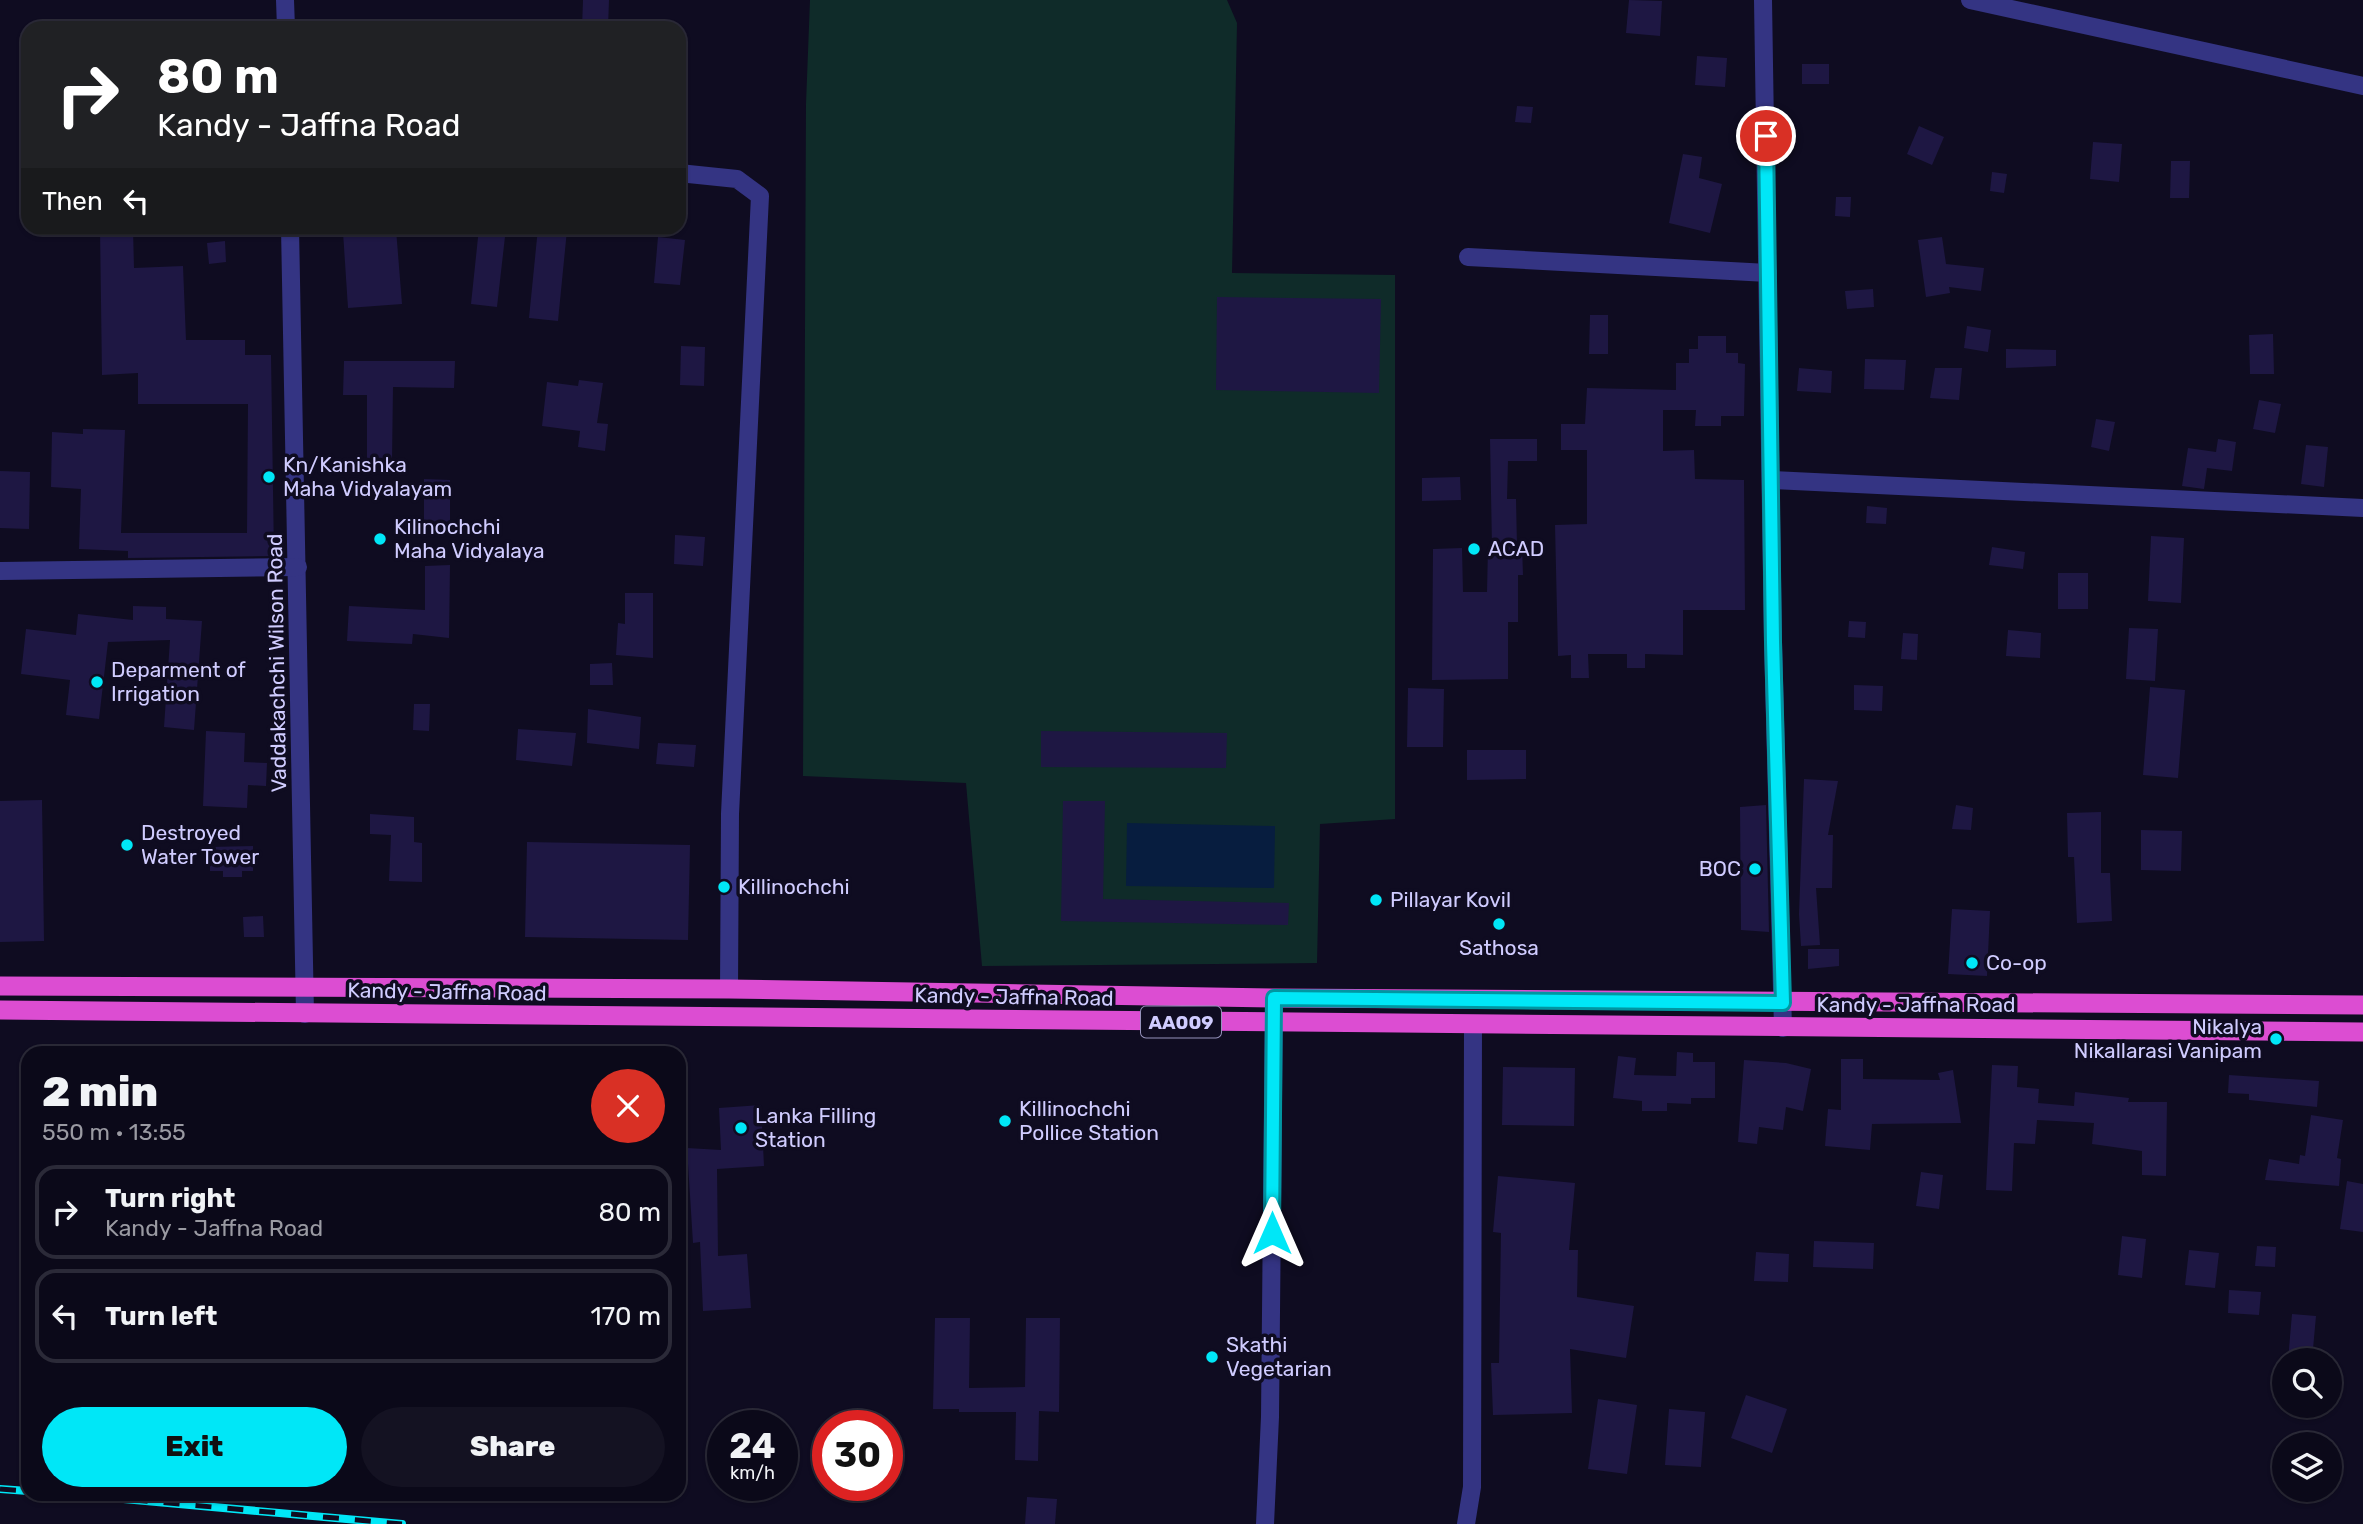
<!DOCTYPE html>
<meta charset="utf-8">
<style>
body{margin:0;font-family:Rubik,sans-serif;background:#141222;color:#f1f3f6;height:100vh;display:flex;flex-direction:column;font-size:26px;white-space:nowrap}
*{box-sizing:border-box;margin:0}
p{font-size:23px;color:#9a9aa2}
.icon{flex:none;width:38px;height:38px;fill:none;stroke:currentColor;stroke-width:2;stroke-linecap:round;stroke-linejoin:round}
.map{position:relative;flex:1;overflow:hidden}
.side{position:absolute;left:21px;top:1046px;width:665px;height:455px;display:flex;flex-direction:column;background:#0b0919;border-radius:21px;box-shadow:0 2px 5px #0004,0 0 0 2px #2b2a38}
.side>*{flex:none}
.banner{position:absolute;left:21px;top:21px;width:665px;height:214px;border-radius:21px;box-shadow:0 2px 5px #0004,0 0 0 2px #2b2a38;background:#202124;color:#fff;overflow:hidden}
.tools{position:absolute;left:2272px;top:1348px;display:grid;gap:14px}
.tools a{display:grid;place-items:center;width:70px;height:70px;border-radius:50%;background:#0b0919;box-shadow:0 2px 5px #0004,0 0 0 2px #2b2a38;font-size:35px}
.speed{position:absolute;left:707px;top:1410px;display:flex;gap:14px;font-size:35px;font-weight:700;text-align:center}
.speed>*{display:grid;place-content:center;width:91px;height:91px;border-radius:50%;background:#0b0919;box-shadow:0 2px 5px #0004,0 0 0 2px #2b2a38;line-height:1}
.speed small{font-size:18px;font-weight:400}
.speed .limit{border:10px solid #d22;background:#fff;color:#111}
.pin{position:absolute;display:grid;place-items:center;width:60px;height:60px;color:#fff;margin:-30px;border:4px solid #fff;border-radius:50%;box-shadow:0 2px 7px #0007}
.me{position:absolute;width:77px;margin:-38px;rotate:0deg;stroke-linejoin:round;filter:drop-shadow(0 0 5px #0008)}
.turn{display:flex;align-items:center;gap:24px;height:147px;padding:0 21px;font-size:32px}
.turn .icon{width:91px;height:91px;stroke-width:2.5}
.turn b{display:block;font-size:49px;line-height:60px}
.then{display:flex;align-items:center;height:66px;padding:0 21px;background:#0003;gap:14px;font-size:26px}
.round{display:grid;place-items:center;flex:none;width:74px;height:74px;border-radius:37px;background:#141222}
.headline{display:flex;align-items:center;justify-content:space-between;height:119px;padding:0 21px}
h1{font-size:42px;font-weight:800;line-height:52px}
.action{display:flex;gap:14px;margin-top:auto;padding:14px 21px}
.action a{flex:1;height:80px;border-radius:42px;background:#00e7f7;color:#111;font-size:28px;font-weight:800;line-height:80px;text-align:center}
.action a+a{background:#141222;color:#f1f3f6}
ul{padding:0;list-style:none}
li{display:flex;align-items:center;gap:21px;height:94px;margin:0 14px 10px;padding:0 7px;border:4px solid #2b2a38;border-radius:21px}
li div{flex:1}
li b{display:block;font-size:26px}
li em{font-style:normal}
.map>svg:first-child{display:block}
</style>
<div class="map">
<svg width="2363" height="1524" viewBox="0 0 2363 1524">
<rect width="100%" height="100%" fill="#0f0c21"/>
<!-- green -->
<polygon fill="#0f2b29" points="810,0 1227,0 1237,23 1232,273 1395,275 1395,819 1320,824 1317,963 982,966 966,783 803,776 806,104"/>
<!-- water -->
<polygon fill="#071d3f" points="1127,823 1275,826 1274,888 1126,886"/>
<!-- building -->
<g fill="#1e1743">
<polygon points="583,0 609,0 608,28 582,28"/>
<polygon points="1629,0 1662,1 1660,36 1626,33"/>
<polygon points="1697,56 1727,58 1725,87 1695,85"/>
<rect x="1802" y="64" width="27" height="20"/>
<polygon points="1517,106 1533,107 1531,123 1515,122"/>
<polygon points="1919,126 1944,137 1932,165 1907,154"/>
<polygon points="2093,142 2122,144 2119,182 2090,179"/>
<polygon points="1683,154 1702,157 1699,178 1722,184 1710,233 1669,223"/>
<polygon points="2171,161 2190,161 2189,198 2170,198"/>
<polygon points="1992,172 2007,174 2004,193 1990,191"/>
<polygon points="1836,197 1851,197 1850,217 1835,216"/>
<polygon points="100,228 133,228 134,268 183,266 186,340 245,340 245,355 271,355 274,556 128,558 128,551 79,549 81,489 51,487 52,432 83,434 83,429 125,430 121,533 247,533 248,404 138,404 138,373 102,375"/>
<polygon points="479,228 506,228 497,307 471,304"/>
<polygon points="538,228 567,230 558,321 529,318"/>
<polygon points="369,229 396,229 402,304 348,308 343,232"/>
<polygon points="658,237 685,240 680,285 654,283"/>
<polygon points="1942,237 1946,264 1984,268 1981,291 1949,287 1950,293 1926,297 1918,240"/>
<polygon points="225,241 226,262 209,264 207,243"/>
<polygon points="1873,289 1874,307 1847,309 1845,291"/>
<polygon points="1217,297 1381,299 1379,393 1216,390"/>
<polygon points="1590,315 1608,315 1608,354 1589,354"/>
<polygon points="1967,326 1991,330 1988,352 1964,348"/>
<polygon points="2273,334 2274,374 2250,374 2249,335"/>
<polygon points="1698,336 1726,336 1726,353 1738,353 1738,363 1745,364 1744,416 1721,416 1721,426 1695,426 1696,410 1663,410 1663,451 1694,450 1695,479 1744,480 1745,610 1683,610 1683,655 1645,654 1645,668 1627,668 1627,654 1588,654 1589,678 1571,678 1571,655 1558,656 1555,525 1587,524 1587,450 1561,450 1561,424 1585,424 1587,388 1676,390 1676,363 1689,363 1689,349 1698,349"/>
<polygon points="681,346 705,347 704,386 680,385"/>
<polygon points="2006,349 2056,350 2056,366 2006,368"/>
<polygon points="1865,359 1906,360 1904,390 1864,389"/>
<polygon points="344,361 455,361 454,388 393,387 392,461 367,460 367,395 343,395"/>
<polygon points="1799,368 1832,371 1831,393 1797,391"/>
<polygon points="1935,368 1962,368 1959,400 1930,398"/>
<polygon points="579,380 603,383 597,423 608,424 605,451 578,447 580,431 542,426 547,382 578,386"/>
<polygon points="2259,400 2281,404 2275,433 2253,429"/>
<polygon points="2096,419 2115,422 2109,451 2091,447"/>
<polygon points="1490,439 1537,439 1537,461 1508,461 1507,499 1516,499 1517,546 1522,546 1523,575 1518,575 1518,622 1508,622 1508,679 1432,680 1433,549 1462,548 1463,592 1487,592 1488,547 1492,547"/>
<polygon points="2218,439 2236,442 2232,471 2207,468 2204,489 2182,486 2188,448 2216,452"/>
<polygon points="2306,445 2328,447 2324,487 2301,484"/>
<polygon points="0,471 30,472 29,529 0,528"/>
<polygon points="1460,477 1461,500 1422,501 1422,478"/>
<polygon points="424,479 450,480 450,531 424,528"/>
<polygon points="1867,506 1887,508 1886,524 1866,523"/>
<polygon points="675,535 705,537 703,566 674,564"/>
<polygon points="2151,536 2184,538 2181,603 2148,601"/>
<polygon points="1992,547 2025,552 2023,569 1989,565"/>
<polygon points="450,565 449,638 413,634 412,644 347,641 349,606 425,610 425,566"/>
<rect x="2058" y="573" width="30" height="36"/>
<polygon points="625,593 653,593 653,658 616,655 618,623 625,624"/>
<polygon points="133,606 166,607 166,619 202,621 194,730 164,727 170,640 108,642 99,719 66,715 70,680 21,674 26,629 76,635 78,614 133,620"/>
<polygon points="1849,621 1866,622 1865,638 1848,637"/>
<polygon points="2129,628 2158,629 2155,681 2126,679"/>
<polygon points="2008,630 2041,633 2040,658 2006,656"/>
<polygon points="1903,633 1918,634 1917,660 1901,659"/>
<polygon points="612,663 613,685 590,685 590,664"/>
<polygon points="1854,685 1883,686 1882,711 1854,710"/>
<polygon points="2150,687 2185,690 2178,778 2143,775"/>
<polygon points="1408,688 1444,689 1443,747 1407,747"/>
<polygon points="414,704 430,704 429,731 413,730"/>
<polygon points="588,709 641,717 639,749 587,743"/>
<polygon points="518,729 576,733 572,766 516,760"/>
<polygon points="206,731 245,733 244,762 267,763 266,786 248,785 247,808 203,806"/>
<polygon points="1041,731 1227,733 1226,768 1041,767"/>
<polygon points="658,743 696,745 694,767 656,764"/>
<polygon points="1467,750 1526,750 1526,779 1467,780"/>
<polygon points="1804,779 1838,781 1828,835 1833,835 1832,888 1816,888 1820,945 1801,946 1799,914"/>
<polygon points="42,800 44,941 0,942 0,801"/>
<polygon points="1063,801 1105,801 1103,899 1289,903 1288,925 1061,921"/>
<polygon points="1766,805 1769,932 1741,930 1740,807"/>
<polygon points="1956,805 1973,808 1971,830 1952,829"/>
<polygon points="2101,812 2101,873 2110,873 2112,921 2077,923 2074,857 2068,857 2067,813"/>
<polygon points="370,814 414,817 414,842 422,843 422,882 389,881 391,835 370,834"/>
<polygon points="2141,830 2182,831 2181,871 2141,870"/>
<polygon points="527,842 690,845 688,940 525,937"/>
<polygon points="253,846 253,871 242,871 242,877 223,877 223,871 210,871 210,847"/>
<polygon points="1952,909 1990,911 1987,976 1948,974"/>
<polygon points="263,916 264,937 244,937 243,917"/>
<polygon points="1808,949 1839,949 1839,966 1808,969"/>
<polygon points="1677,1052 1693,1053 1693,1062 1715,1062 1715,1098 1691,1098 1691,1104 1667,1103 1667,1111 1642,1111 1642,1101 1613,1098 1618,1056 1636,1058 1634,1075 1676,1076"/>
<polygon points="1841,1059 1863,1059 1863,1079 1940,1080 1938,1073 1953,1070 1961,1123 1872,1124 1870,1150 1825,1146 1828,1109 1841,1110"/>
<polygon points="1744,1060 1786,1063 1811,1069 1803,1111 1786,1107 1783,1130 1759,1127 1757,1144 1738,1142"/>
<polygon points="1992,1065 2018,1066 2017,1087 2039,1089 2038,1103 2074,1106 2075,1092 2129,1098 2128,1102 2167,1102 2166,1176 2142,1175 2142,1151 2092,1144 2094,1123 2037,1120 2035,1144 2014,1143 2012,1191 1986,1190"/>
<polygon points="1503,1067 1575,1068 1574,1126 1502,1125"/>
<polygon points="2229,1075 2319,1081 2317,1107 2249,1100 2249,1094 2228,1093"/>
<polygon points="761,1105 764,1166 717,1169 718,1256 747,1254 751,1308 703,1311 700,1242 693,1243 687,1148 721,1150 719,1108"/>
<polygon points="2311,1115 2343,1120 2337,1158 2341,1159 2339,1186 2265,1180 2269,1159 2299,1164 2300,1155 2305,1156"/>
<polygon points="1921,1172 1943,1175 1939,1209 1916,1206"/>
<polygon points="1498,1176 1575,1183 1569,1250 1578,1250 1577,1297 1634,1306 1626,1358 1570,1349 1572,1413 1493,1415 1491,1363 1499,1363 1501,1233 1493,1232"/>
<polygon points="2347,1181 2363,1184 2363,1232 2340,1229"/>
<polygon points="2122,1236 2146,1239 2142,1278 2118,1275"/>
<polygon points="1814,1241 1874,1243 1873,1269 1813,1267"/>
<polygon points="2257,1246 2276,1247 2275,1267 2255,1266"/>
<polygon points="2189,1250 2219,1253 2215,1288 2185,1285"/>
<polygon points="1756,1252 1789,1254 1788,1282 1754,1281"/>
<polygon points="2229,1290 2261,1292 2259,1315 2228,1313"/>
<polygon points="2292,1314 2316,1316 2312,1360 2288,1360"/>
<polygon points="935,1318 970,1318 969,1388 1025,1387 1026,1318 1060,1318 1059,1412 1039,1411 1038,1461 1015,1460 1016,1412 959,1412 959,1409 933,1409"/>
<polygon points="1746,1395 1787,1409 1772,1453 1731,1438"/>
<polygon points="1598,1399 1637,1405 1627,1474 1588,1469"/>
<polygon points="1669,1409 1705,1412 1701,1467 1665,1465"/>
<polygon points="1027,1497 1057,1499 1055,1524 1025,1524"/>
</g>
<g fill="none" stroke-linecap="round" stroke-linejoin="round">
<!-- minor -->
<g stroke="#343483" stroke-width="18">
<polyline points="285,0 286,28"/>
<polyline points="1763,0 1773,642 1783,1028"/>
<polyline points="1970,0 2363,86"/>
<polyline points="679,173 737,179 760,196 730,814 729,989"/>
<polyline points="290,228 305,1014"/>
<polyline points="1468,257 1768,273"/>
<polyline points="1771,480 2363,508"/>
<polyline points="0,571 298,567"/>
<polyline points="1265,1524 1270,1417 1274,998"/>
<polyline points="1466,1524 1472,1487 1473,1025"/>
</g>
<!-- trunk -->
<g stroke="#dc4dd2" stroke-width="19">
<polyline points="0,986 729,989 1274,998 2363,1005"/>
<polyline points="0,1010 2363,1032"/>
</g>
<!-- rail casing -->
<g stroke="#00e7f7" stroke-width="8">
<g id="rail">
<polyline points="0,1489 28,1491"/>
<polyline points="68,1494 402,1524"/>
</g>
</g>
<!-- rail -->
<use href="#rail" stroke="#0f0c21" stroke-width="5" stroke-dasharray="16" stroke-linecap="butt"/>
</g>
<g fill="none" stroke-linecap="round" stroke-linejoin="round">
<!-- route casing -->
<g stroke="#0096a1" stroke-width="18">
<polyline id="route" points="1272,1233 1274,998 1783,1003 1773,642 1766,136"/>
</g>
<!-- route -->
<use href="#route" stroke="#00e7f7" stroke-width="12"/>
</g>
<!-- markers -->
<g fill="#00e7f7" stroke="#0f0c21" stroke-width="2.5">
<circle cx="269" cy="477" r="7"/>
<circle cx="380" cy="539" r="7"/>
<circle cx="1474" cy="549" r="7"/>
<circle cx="97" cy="682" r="7"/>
<circle cx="127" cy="845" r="7"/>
<circle cx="1755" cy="869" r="7"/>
<circle cx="724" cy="887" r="7"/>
<circle cx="1376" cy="900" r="7"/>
<circle cx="1499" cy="924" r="7"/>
<circle cx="1972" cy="963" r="7"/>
<circle cx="2276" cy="1039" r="7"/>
<circle cx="1005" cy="1121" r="7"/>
<circle cx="741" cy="1128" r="7"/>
<circle cx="1212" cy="1357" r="7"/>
</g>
<g text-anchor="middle" stroke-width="7" stroke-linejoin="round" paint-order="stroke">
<!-- shield labels -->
<rect fill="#0f0c21" stroke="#9692bc" stroke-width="2" x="1141" y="1006.5" width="80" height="31" rx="5"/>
<g font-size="19" font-weight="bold" fill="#d0ccff">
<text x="1181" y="1029">AA009</text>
</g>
<!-- poi labels -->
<g font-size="21" fill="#d0ccff" stroke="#0f0c21" text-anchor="start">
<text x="283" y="472">Kn/Kanishka<tspan x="283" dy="24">Maha Vidyalayam</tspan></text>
<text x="394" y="534">Kilinochchi<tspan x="394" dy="24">Maha Vidyalaya</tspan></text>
<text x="1488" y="556">ACAD</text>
<text x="111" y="677">Deparment of<tspan x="111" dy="24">Irrigation</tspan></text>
<text x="141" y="840">Destroyed<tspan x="141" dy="24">Water Tower</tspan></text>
<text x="1741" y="876" text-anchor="end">BOC</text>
<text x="738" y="894">Killinochchi</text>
<text x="1390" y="907">Pillayar Kovil</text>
<text x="1499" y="955" text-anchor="middle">Sathosa</text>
<text x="1986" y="970">Co-op</text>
<text x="2262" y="1034" text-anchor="end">Nikalya<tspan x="2262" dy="24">Nikallarasi Vanipam</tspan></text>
<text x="1019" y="1116">Killinochchi<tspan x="1019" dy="24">Pollice Station</tspan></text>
<text x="755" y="1123">Lanka Filling<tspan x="755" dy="24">Station</tspan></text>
<text x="1226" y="1352">Skathi<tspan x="1226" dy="24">Vegetarian</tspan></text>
</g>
<!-- street labels -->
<g font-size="21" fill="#d0ccff" stroke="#0f0c21">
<text transform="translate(277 663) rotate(-91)" y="7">Vaddakachchi Wilson Road</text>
<text transform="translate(447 992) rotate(1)" y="7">Kandy - Jaffna Road</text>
<text transform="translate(1014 997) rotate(1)" y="7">Kandy - Jaffna Road</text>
<text x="1916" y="1012">Kandy - Jaffna Road</text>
</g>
</g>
</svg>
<div class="tools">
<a><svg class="icon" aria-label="search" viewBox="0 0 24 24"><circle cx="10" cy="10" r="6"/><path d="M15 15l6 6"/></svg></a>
<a><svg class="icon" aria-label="layers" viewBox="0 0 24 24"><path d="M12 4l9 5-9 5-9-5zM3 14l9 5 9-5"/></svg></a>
</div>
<div class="speed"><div>24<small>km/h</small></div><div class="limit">30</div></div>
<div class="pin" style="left:1766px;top:136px;background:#d93025"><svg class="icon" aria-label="arrive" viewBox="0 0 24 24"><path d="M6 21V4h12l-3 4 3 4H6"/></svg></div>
<svg class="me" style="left:1272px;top:1233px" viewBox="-20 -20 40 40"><path d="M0-17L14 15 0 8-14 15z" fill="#00e7f7" stroke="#fff" stroke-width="4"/></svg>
<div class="banner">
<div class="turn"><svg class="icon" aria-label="right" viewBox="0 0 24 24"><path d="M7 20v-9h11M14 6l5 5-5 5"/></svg><div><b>80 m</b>Kandy - Jaffna Road</div></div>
<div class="then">Then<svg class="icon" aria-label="left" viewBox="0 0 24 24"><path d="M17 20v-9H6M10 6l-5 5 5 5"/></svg></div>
</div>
<section class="side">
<div class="headline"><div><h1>2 min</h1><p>550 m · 13:55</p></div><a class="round" style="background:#d93025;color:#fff"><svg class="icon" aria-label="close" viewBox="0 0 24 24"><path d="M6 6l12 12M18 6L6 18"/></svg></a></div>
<ul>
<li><svg class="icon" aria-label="right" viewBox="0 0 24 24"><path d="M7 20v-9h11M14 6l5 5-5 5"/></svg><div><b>Turn right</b><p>Kandy - Jaffna Road</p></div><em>80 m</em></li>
<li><svg class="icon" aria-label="left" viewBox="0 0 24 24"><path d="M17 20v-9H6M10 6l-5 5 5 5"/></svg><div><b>Turn left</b></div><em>170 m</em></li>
</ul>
<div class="action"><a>Exit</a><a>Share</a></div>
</section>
</div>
